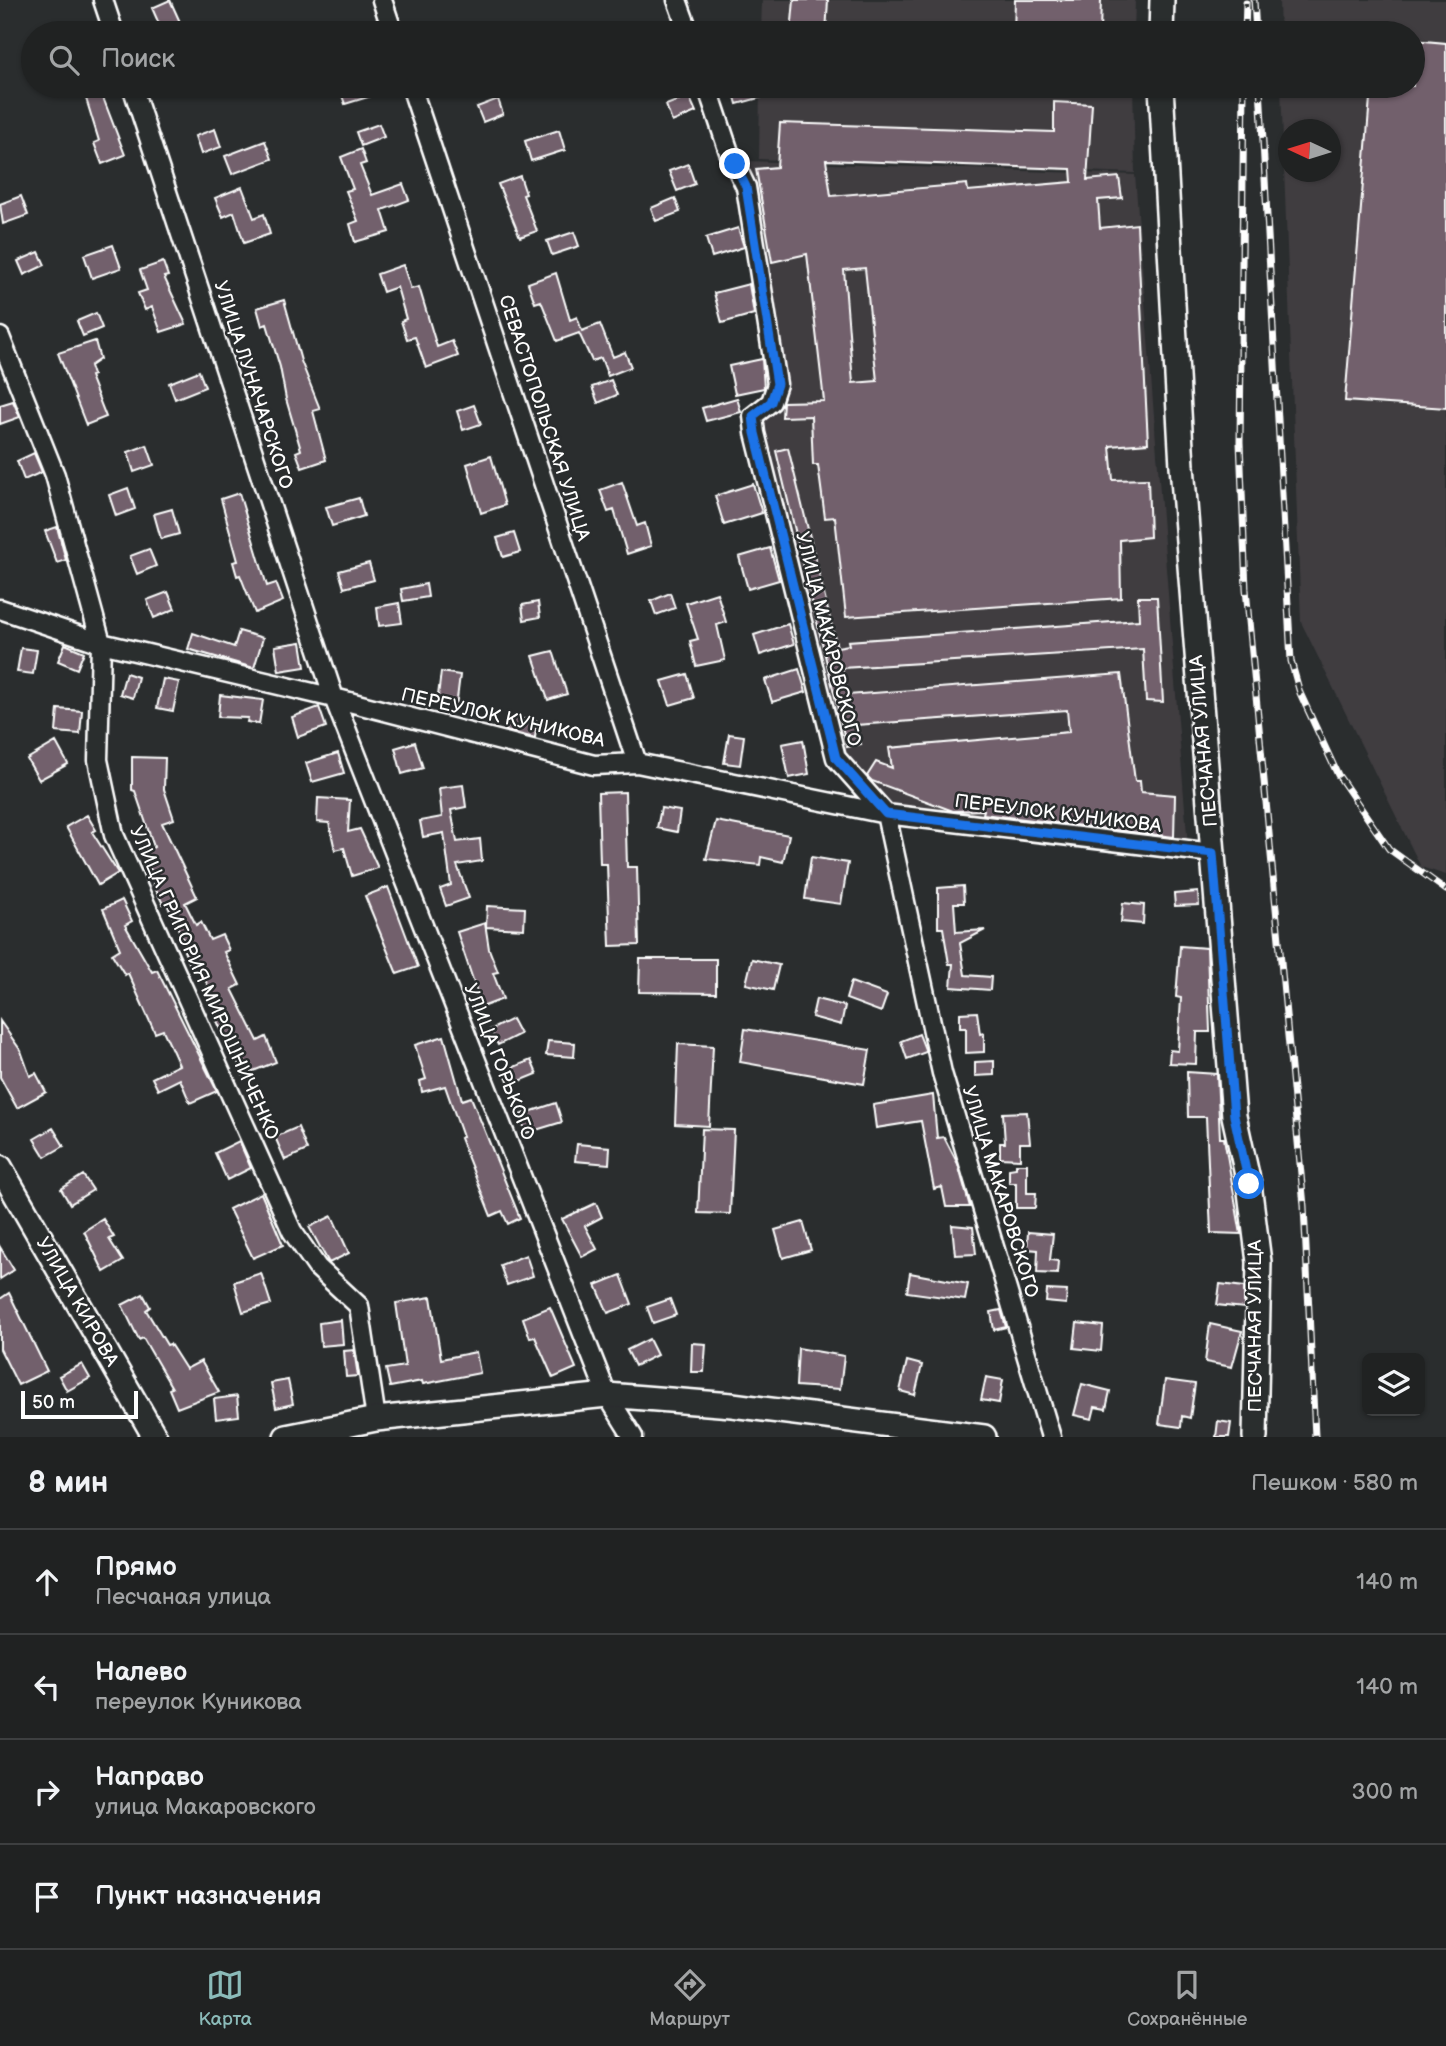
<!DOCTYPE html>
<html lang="ru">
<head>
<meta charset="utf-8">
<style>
  :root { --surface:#202222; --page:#282a2a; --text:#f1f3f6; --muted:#a2a4a5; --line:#3d3f40; --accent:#8bbbb9 }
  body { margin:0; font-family:"Balsamiq Sans",sans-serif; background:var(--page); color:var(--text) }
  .controls { position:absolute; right:21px; bottom:21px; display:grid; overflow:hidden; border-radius:10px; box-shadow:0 2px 5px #0004 }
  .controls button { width:63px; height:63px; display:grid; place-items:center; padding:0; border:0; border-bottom:2px solid var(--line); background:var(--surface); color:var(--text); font:35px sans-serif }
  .compass { position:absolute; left:1278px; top:119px; width:63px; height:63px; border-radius:50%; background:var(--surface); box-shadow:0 2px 5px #0004; rotate:274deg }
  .scale { position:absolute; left:21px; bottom:18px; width:117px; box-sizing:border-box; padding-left:7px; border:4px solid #fff; border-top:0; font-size:19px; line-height:24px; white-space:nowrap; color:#fff; -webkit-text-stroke:5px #2a2d2e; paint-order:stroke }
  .stop { position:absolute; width:21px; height:21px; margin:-16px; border:5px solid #1a73e8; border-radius:50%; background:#fff }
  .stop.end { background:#1a73e8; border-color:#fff; box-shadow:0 2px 7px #0008 }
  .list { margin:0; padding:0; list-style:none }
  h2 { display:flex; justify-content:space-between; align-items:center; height:91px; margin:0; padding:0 28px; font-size:30px }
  h2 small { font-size:23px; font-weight:400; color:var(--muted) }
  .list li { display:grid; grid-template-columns:46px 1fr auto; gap:21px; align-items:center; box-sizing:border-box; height:105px; padding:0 28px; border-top:2px solid var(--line) }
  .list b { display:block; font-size:26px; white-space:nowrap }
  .list p { margin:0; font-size:23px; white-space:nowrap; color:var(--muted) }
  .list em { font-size:23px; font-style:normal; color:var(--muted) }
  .icon { flex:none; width:38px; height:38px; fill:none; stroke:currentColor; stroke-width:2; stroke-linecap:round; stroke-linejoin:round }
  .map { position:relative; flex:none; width:1446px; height:1437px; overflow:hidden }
  .search { position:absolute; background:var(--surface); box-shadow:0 2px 5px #0004; left:21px; right:21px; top:21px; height:77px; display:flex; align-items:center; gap:18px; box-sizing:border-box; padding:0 24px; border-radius:38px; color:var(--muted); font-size:26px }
  .sheet { height:511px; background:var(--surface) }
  nav { display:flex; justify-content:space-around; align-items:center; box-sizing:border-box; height:98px; border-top:2px solid var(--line); background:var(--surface); font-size:19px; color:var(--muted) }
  nav a { display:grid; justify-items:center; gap:4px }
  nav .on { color:var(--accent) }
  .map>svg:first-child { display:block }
  .built { fill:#403d41; fill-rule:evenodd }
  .building { fill:#72616c; stroke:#fff; stroke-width:2; fill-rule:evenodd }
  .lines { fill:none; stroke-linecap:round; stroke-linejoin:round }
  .minor-casing { stroke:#fff; stroke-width:23 }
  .tertiary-casing { stroke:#fff; stroke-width:28 }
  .minor { stroke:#2a2d2e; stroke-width:18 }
  .tertiary { stroke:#2a2d2e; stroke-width:23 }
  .rail-casing { stroke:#fff; stroke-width:7 }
  .rail { stroke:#2a2d2e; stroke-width:4.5; stroke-dasharray:13; stroke-linecap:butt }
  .route { stroke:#1a73e8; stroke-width:9 }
  .labels { text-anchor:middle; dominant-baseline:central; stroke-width:5; stroke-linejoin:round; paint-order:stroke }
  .street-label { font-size:19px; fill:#fff; stroke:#2a2d2e }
</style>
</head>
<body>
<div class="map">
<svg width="1446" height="1437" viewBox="0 0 1446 1437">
  <rect width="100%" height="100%" fill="#2a2d2e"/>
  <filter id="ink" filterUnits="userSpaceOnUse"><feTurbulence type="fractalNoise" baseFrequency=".0143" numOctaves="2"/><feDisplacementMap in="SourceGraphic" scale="14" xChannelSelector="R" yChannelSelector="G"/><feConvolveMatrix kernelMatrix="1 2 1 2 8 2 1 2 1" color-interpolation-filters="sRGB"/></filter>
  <g filter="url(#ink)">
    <path class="built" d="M762,0H1135L1134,33H761Z
      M1279,0H1446V875L1421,867L1301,622L1281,86H1413V33H1280ZM1288,130H1330V172H1288Z
      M760,86H1133L1135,173L759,159Z
      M747,161L1135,175L1188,847L888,812L837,757L761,432V417L781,384Z"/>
    <path class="building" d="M170,0L185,33H163L152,8Z
      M794,0H828L826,33H791Z
      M1015,0H1101L1100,33H1014Z
      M1413,40L1446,43V408L1345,401L1371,86H1413Z
      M354,86H368L371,96L345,104L340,90Z
      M732,86H764L766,96L737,104Z
      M99,87L125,155L102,164L94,143L99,141L84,92Z
      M689,96L696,112L672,122L666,105Z
      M498,99L503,114L483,122L477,107Z
      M1054,102L1092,104L1087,180L1119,177L1122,198L1098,200L1100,228L1137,224L1148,443L1110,446L1113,480L1148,479L1150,537L1120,540L1121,598L846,617L835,517L825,518L818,465H813L811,416L782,417L783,402L824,401L807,254L772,262L756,169L777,167L780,123L1054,132ZM826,160L1071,169L1072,182L968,191L967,184L831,196ZM865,268L877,381L853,383L844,270Z
      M379,124L384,137L361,146L356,132Z
      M215,129L221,147L201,154L195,136Z
      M559,130L565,150L531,161L525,141Z
      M265,141L272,159L232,174L225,156Z
      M361,149L366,163L360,165L372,195L403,184L409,200L382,210L389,232L355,242L350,224L358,221L346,191L353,189L341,157Z
      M688,164L695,184L677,191L669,171Z
      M520,176L526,194L523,195L537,231L520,237L498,184Z
      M242,187L254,218L264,214L270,234L244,243L234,212L223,217L215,198Z
      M21,196L28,215L3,224L0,204Z
      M675,198L680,212L656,221L651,208Z
      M738,228L744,247L712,257L706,238Z
      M574,232L579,246L552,255L547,241Z
      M113,245L121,268L92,278L84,255Z
      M39,252L45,265L24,275L18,261Z
      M163,262L168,276L164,277L186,324L161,332L152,307L145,310L138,293L147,290L140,270Z
      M403,265L411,289L419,287L437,347L452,341L458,356L426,368L415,337L407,339L401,321L406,319L397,287L383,292L377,274Z
      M556,273L570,320L577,317L582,331L600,324L613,357L625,352L631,367L608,376L601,358L592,361L579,333L557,341L541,301L535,303L528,283Z
      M749,284L754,314L722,323L714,293Z
      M284,300L301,361L320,409L313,411L326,460L302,468L296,452L301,450L286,399L280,367L267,324L262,326L257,308Z
      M96,313L102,328L83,336L77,321Z
      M95,341L100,359L90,366L93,375L90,376L106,417L86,425L58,353Z
      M762,359L764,388L735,394L729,366Z
      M199,371L205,387L175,399L169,383Z
      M611,380L617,395L598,403L592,387Z
      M737,398L741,412L706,421L702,408Z
      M13,401L20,417L0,424V405Z
      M474,405L481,424L463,430L457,411Z
      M147,445L154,465L134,472L128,452Z
      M788,448L837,647L849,645L848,641L1139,620L1138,597H1157L1163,702L1146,701L1143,649L842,668L848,695L1121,674L1135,781H1140L1141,792L1175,795L1174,837L983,814L984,810L953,811L872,781L867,776L876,762L892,768L889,748L1069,732L1067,710L856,725L861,744L847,747L776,451Z
      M34,453L42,472L24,480L17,461Z
      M491,456L505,505L481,513L467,464Z
      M622,482L637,526L645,523L651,546L627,554L614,510L608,512L600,490Z
      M753,484L762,513L724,525L715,496Z
      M128,488L135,509L116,516L109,495Z
      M239,493L267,586L276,583L283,601L255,613L240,575L237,576L233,562L238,561L221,499Z
      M359,498L364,516L332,526L326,507Z
      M172,509L179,534L161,539L154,514Z
      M57,527L66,560L57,563L45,531Z
      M514,533L520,552L503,557L497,538Z
      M770,548L779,580L748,589L739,557Z
      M149,549L156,566L137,574L130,556Z
      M369,563L374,580L344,588L339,571Z
      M426,584L428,597L403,601L401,589Z
      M168,592L175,609L154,618L147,600Z
      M670,593L675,608L656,615L651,601Z
      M717,593L726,622L717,625L725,660L696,666L690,641L698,639L686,603Z
      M538,602L540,617L524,620L522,605Z
      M399,603L402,623L379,626L377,607Z
      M788,624L794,644L760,655L754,635Z
      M239,631L263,638L254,668L188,649L193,633L234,647Z
      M301,642L305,667L279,671L275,646Z
      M65,644L84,652L77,669L58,661Z
      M21,648L37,650L33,674L17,672Z
      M553,651L567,694L548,700L533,656Z
      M799,669L806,692L772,702L765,680Z
      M441,672L460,675L456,707L437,704Z
      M126,673L138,677L133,698L120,694Z
      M687,674L694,698L670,705L662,681Z
      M163,679L179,682L173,711L157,708Z
      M220,695L263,700L259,724L247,722L248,718L218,717Z
      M319,707L326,727L298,737L292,717Z
      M58,709L82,711L80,734L56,732Z
      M508,717L537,721L535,738L506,731Z
      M729,734L744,736L740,765L724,763Z
      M803,740L809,774L789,778L782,744Z
      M56,742L68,764L39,780L27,759Z
      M415,742L423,768L402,774L395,748Z
      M338,753L344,773L312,782L306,763Z
      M132,757L165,758L164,789L174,819L162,823L197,897L185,903L196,925L201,922L210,940L222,935L229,950L224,952L240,985L232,989L258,1041L266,1037L276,1062L243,1075L229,1039L226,1040L216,1019L223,1015L197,964L191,967L184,951L188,950L166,902L163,904L153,884L157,882L142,853L154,847L135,791L132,790Z
      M463,785L466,807L451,810L457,842L480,839L482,861L457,865L469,898L446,906L440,889L451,885L444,833L423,837L420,821L442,817L439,788Z
      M625,792L627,867H637L639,945L610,946L607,864H600L598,793Z
      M318,798L350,800L348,832L360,829L378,868L352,876L344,848L335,850L329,823L317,822Z
      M661,808L680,811L677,832L657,828Z
      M87,815L96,830L92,832L118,873L98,885L66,827Z
      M716,821L789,835L783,862L761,857L760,865L706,859Z
      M811,857L848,863L841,904L805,899Z
      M963,886L964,903H954L956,932L985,930L960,943L965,975L991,977L990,990L951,987L953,964H949L943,928H938V888Z
      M388,887L418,967L397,974L365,896Z
      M1198,892L1199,905L1175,906L1174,894Z
      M122,900L132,921L125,925L152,972L157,970L217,1091L190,1103L180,1079L158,1090L152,1078L179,1065L163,1030L155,1033L128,973L125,975L112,954L120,949L103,909Z
      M1123,903L1144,905L1143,924L1121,922Z
      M487,906L525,908L524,929L486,927Z
      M485,923L489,949L498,972L493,973L503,999L482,1007L457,932Z
      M1180,946L1207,948L1210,1032H1197L1196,1064L1169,1063L1170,1050L1178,1051L1181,998L1176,997Z
      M640,959H716V993L639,992Z
      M752,959L779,965L773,990L746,984Z
      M851,982L887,995L881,1012L846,999Z
      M816,999L845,1006L841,1025L812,1017Z
      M977,1012L980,1034L984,1033V1052L966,1053V1028H960V1013Z
      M512,1019L520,1034L498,1045L490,1030Z
      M0,1021L21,1051L30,1076L36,1073L46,1092L17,1108L0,1077Z
      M745,1029L870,1050L864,1084L740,1062Z
      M919,1034L926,1052L907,1059L901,1041Z
      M444,1036L462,1100L471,1097L520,1218L508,1224L502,1211L491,1216L460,1138L463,1137L445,1086L422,1092L420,1081L426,1079L415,1045Z
      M548,1041L575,1043L574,1057L546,1055Z
      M678,1044L713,1046L709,1126L675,1124Z
      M531,1060L537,1074L510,1085L504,1071Z
      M994,1061V1075L975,1076V1062Z
      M1187,1072L1217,1074L1220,1138H1224L1241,1234L1211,1233L1206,1117H1188Z
      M933,1095L937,1138L944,1137L958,1164L970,1207H946L942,1187L934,1189L921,1121L876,1128L873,1105Z
      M556,1103L562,1122L526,1133L520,1115Z
      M1027,1112L1030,1143H1020V1159L1000,1158V1143H1005L1003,1113Z
      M298,1127L307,1150L285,1160L275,1137Z
      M53,1128L64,1146L45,1157L34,1139Z
      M702,1129L734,1130L730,1214L698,1213Z
      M239,1141L251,1168L227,1180L215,1153Z
      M577,1144L610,1147L609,1164L575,1161Z
      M1016,1164H1027V1193H1036L1035,1208H1016V1183H1009V1169L1016,1168Z
      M83,1175L93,1190L70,1204L61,1189Z
      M261,1193L283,1245L253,1258L229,1209Z
      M596,1203L602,1217L585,1226L597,1249L582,1257L562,1219Z
      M332,1216L349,1253L329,1263L309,1227Z
      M103,1219L114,1237L109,1239L123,1261L104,1272L84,1231Z
      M803,1222L811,1250L783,1258L775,1230Z
      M952,1225L973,1227L976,1254L955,1255Z
      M1028,1232L1053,1234L1050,1260L1058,1261L1057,1274L1037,1273L1038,1250L1027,1249Z
      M0,1247L14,1270L0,1279Z
      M526,1255L533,1276L507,1285L500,1265Z
      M261,1273L271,1304L243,1312L234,1282Z
      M910,1273L968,1284L965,1300L907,1292Z
      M621,1275L632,1304L608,1313L596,1285Z
      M1220,1284L1244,1287V1308L1217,1305Z
      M1047,1290L1067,1291L1066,1304L1046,1302Z
      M9,1293L47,1371L18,1385L0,1349V1299Z
      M143,1294L150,1307L146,1310L167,1345L170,1344L186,1369L201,1361L219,1392L177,1408L169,1389L172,1388L143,1338L139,1340L122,1305Z
      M431,1297L441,1359L476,1352L480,1373L423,1384L422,1381L390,1387L386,1369L405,1366L396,1303Z
      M670,1299L676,1315L653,1323L647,1307Z
      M550,1307L576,1368L553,1378L535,1337L530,1338L523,1318Z
      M1001,1310L1006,1327L994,1330L991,1312Z
      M341,1320L343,1344L321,1346L319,1323Z
      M1077,1323L1103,1326L1101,1351L1074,1348Z
      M1210,1324L1242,1331L1232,1367L1205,1362Z
      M649,1339L657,1355L635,1366L627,1350Z
      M692,1343L706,1344L704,1372H691Z
      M798,1348L844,1356L840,1389L796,1386Z
      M354,1350L358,1376L346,1377L344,1351Z
      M907,1361L922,1365L915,1395L900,1391Z
      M82,1364L90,1378L67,1391L59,1376Z
      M986,1377L1003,1380L999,1403L981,1400Z
      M288,1380L293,1404L276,1408L271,1383Z
      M1165,1380L1195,1384L1190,1418L1182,1416L1181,1427L1159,1424Z
      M1082,1384L1110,1391L1106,1409L1095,1407L1092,1419L1074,1415Z
      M237,1396L239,1416L216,1419L214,1399Z
      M1218,1421L1231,1423L1229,1437H1216Z"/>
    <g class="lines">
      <defs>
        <path id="minor" d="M103,0L114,33
          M382,0L393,33
          M677,0L689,33
          M132,86L334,698L607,1395L633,1437
          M411,86L637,763
          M707,86L729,152L746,187L777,384L771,402L753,416L755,433L836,758L886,814L942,1073L1051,1437
          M0,337L55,475L101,643L98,760L114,835L292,1231L317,1267L359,1306L376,1419
          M0,609L101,643L334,698L594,765L637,763L886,814L1213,853"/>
        <path id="tertiary" d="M1161,33L1162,0
          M1161,86L1182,466L1234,1116L1249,1184L1259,1262L1255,1437
          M0,1167L155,1437
          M286,1437L376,1419L607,1395L732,1405L984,1437"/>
      </defs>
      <use href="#minor" class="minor-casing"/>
      <use href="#tertiary" class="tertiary-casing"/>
      <use href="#minor" class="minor"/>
      <use href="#tertiary" class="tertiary"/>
      <defs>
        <path id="rail" d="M1254,0L1256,33
          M1245,33L1246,3
          M1244,86L1240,442L1246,589L1304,1206L1315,1437
          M1260,86L1291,661L1300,693L1338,775L1389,849L1446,890"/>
      </defs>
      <use href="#rail" class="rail-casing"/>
      <use href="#rail" class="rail"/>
    </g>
  </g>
  <g class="lines" filter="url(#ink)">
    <path class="route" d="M735,164L746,187L777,384L771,402L753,416L755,433L836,758L886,814L1213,853L1234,1116L1249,1184"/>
  </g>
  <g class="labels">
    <g class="street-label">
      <text transform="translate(253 385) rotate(72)">УЛИЦА ЛУНАЧАРСКОГО</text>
      <text transform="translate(544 418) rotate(72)">СЕВАСТОПОЛЬСКАЯ УЛИЦА</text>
      <text transform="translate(828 639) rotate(76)">УЛИЦА МАКАРОВСКОГО</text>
      <text transform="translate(503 718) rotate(13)">ПЕРЕУЛОК КУНИКОВА</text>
      <text transform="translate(1204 741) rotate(-95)">ПЕСЧАНАЯ УЛИЦА</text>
      <text transform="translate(1058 814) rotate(7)">ПЕРЕУЛОК КУНИКОВА</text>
      <text transform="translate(204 983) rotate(66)">УЛИЦА ГРИГОРИЯ МИРОШНИЧЕНКО</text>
      <text transform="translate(499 1062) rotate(69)">УЛИЦА ГОРЬКОГО</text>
      <text transform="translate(1000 1192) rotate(73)">УЛИЦА МАКАРОВСКОГО</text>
      <text transform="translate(77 1302) rotate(60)">УЛИЦА КИРОВА</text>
      <text transform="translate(1255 1326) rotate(-90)">ПЕСЧАНАЯ УЛИЦА</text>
    </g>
  </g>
</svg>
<div class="controls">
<button><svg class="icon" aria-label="layers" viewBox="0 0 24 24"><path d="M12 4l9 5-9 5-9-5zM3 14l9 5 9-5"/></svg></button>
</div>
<svg class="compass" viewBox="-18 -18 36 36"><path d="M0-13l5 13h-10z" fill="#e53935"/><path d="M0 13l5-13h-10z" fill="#a2a4a5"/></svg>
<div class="scale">50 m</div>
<div class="stop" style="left:1249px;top:1184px"></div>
<div class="stop end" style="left:735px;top:164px"></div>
<div class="search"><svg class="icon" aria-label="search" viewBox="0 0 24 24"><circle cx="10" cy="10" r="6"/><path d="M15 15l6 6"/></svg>Поиск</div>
</div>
<section class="sheet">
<h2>8 мин<small>Пешком · 580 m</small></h2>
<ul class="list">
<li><svg class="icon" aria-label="ahead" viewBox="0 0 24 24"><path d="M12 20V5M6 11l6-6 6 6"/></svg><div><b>Прямо</b><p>Песчаная улица</p></div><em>140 m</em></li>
<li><svg class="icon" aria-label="left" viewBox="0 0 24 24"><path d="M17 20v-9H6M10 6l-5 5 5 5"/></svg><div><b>Налево</b><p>переулок Куникова</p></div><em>140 m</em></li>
<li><svg class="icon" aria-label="right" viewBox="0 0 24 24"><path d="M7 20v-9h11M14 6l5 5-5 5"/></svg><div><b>Направо</b><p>улица Макаровского</p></div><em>300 m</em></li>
<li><svg class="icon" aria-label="arrive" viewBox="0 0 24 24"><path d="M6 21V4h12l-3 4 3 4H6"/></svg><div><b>Пункт назначения</b></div></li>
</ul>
</section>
<nav>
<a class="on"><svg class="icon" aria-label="map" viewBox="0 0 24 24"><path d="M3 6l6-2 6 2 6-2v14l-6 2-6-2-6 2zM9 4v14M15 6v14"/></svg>Карта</a>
<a><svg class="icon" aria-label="directions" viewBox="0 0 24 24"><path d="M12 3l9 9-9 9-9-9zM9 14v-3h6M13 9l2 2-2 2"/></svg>Маршрут</a>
<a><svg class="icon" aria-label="saved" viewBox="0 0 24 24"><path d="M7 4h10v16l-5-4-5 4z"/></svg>Сохранённые</a>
</nav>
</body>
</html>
